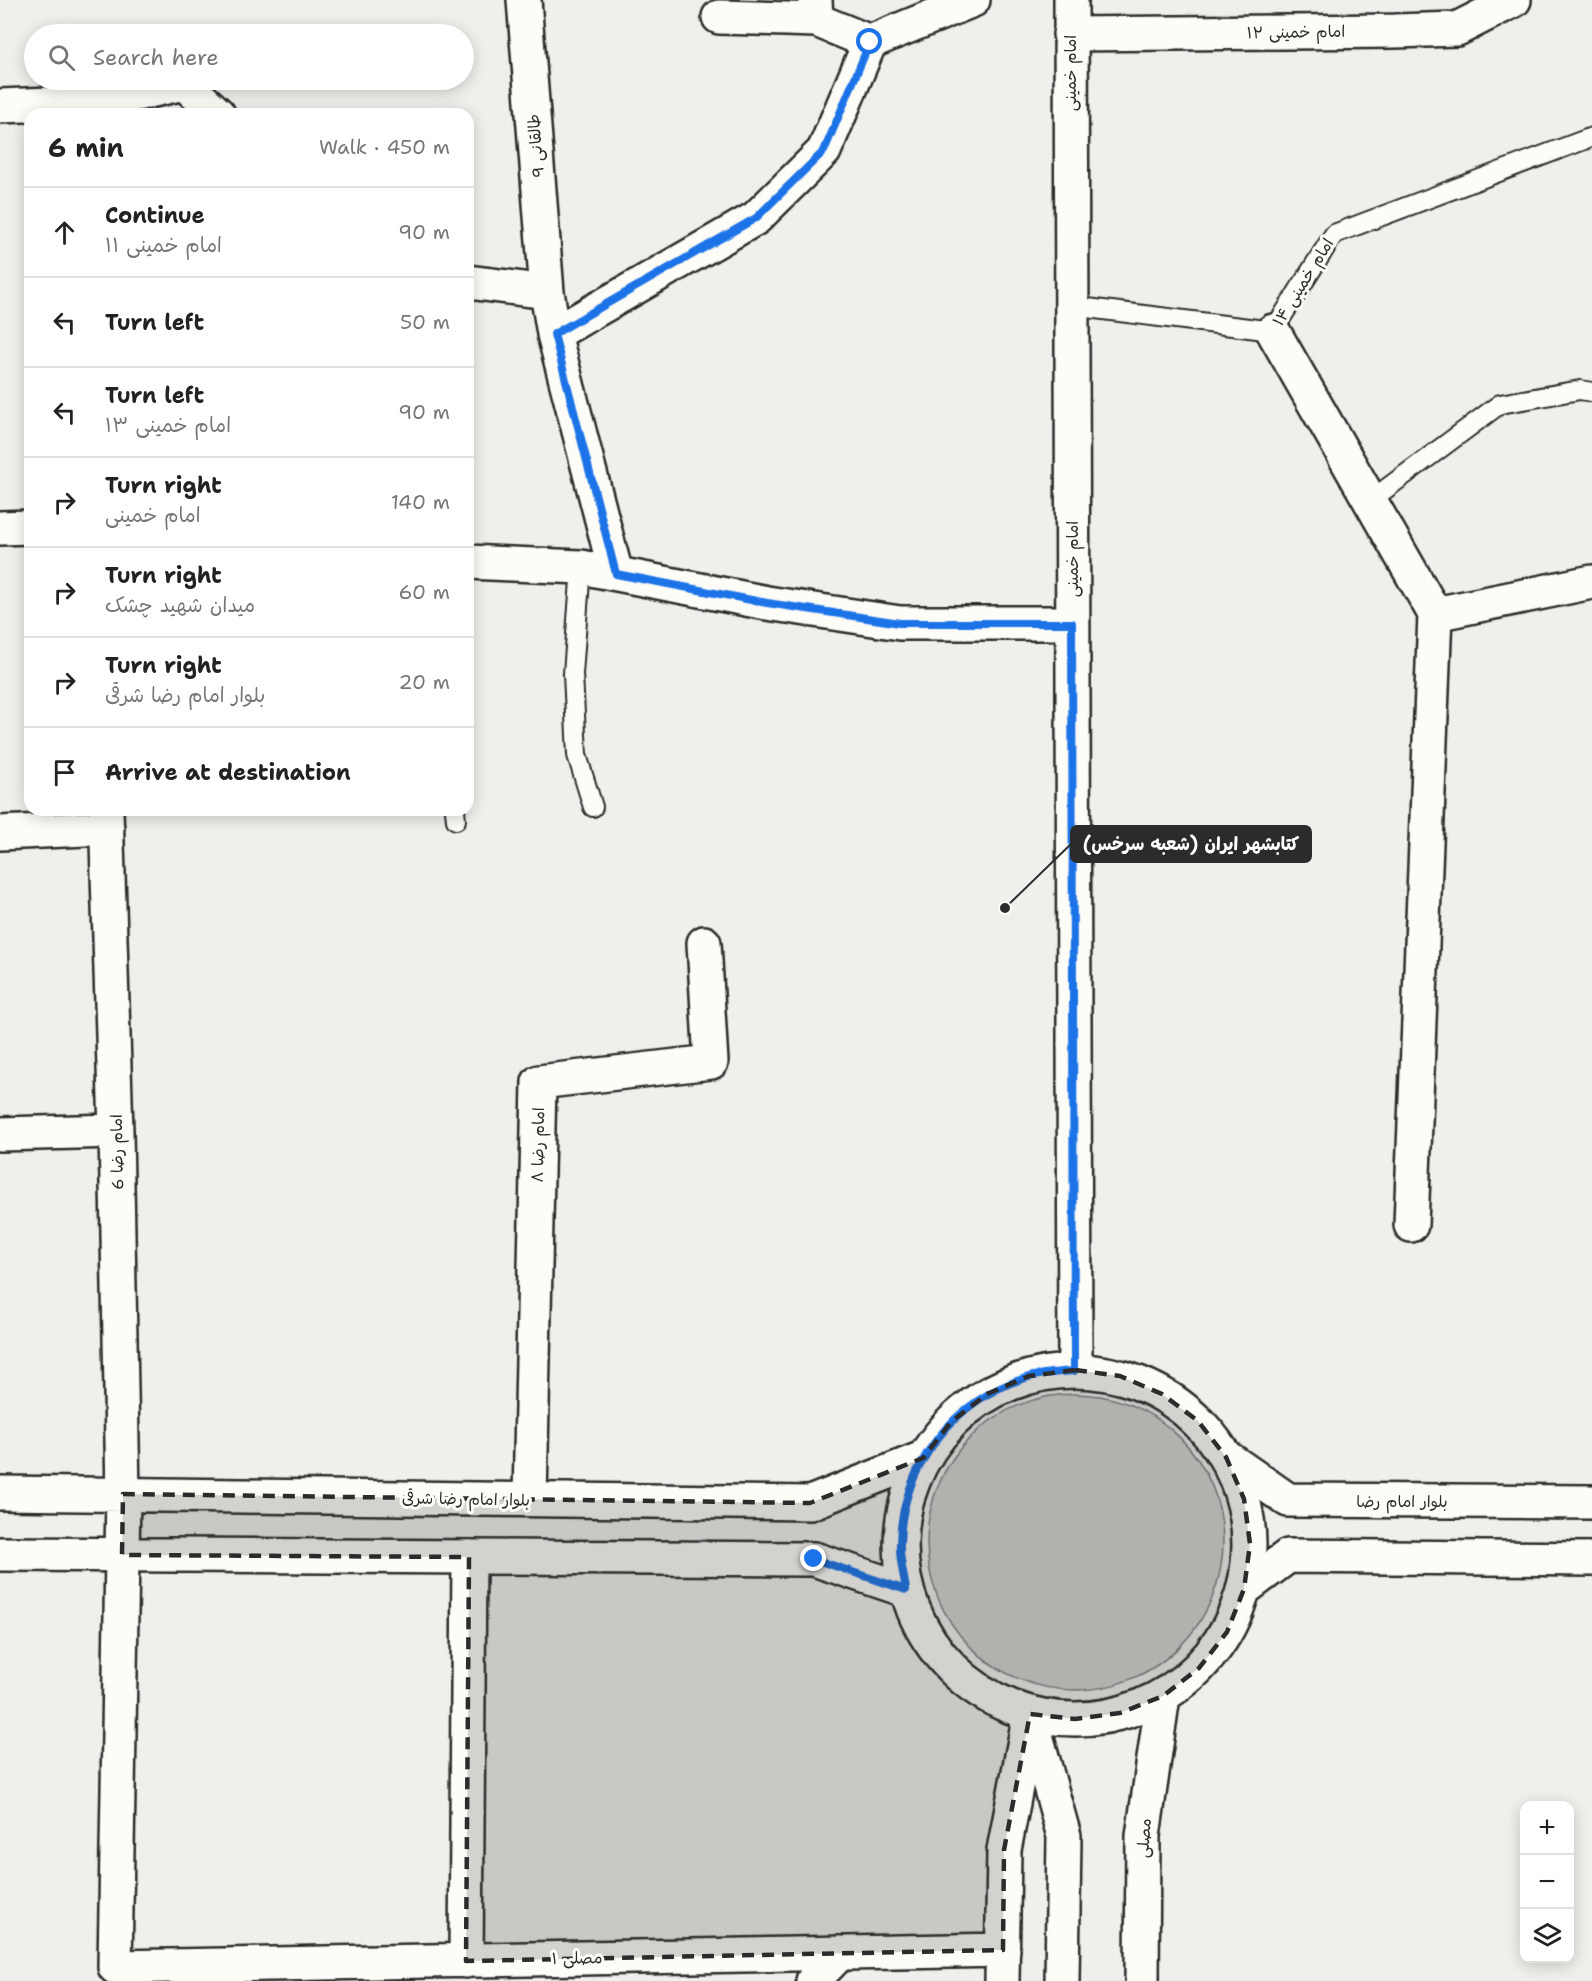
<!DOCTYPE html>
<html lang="en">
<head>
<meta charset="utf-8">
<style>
  :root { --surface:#fff; --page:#f6f6f6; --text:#222; --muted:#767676; --line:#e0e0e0 }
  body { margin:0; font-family:"Shantell Sans","Playpen Sans Arabic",sans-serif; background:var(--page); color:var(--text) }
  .controls { position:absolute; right:18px; bottom:18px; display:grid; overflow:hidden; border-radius:12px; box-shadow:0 3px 15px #0003 }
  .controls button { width:54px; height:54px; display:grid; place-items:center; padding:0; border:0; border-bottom:2px solid var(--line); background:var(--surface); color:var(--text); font:30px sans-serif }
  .stop { position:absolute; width:18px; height:18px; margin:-14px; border:4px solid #1a73e8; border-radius:50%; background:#fff }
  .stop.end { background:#1a73e8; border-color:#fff; box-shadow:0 2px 6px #0008 }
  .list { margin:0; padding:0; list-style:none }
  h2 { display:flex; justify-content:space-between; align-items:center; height:78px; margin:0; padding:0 24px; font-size:26px }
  h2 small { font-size:20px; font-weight:400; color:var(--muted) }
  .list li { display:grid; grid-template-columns:39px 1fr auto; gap:18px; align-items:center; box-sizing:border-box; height:90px; padding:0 24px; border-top:2px solid var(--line) }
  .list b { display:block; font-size:22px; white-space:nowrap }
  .list p { margin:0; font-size:20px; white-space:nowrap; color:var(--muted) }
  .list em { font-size:20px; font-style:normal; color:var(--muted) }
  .icon { flex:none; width:33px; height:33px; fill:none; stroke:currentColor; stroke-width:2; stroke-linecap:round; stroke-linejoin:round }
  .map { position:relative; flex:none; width:1592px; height:1981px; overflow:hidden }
  .search { position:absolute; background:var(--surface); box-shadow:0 3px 15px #0003; left:24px; top:24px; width:450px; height:66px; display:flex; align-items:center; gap:15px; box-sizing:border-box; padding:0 21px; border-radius:33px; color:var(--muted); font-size:22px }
  .panel { position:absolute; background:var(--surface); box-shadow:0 3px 15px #0003; left:24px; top:108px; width:450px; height:708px; border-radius:18px }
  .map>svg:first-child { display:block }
  .green { fill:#d3d2cf; stroke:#7f7e7d; stroke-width:1.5 }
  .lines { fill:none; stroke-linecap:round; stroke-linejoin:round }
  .lane-casing { stroke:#2b2b2b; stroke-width:22 }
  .street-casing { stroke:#2b2b2b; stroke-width:38 }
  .secondary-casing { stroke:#2b2b2b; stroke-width:38 }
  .lane { stroke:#fdfcf7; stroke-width:18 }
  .street { stroke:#fdfcf7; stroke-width:33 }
  .secondary { stroke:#fdfcf7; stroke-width:33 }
  .route { stroke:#1a73e8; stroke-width:8 }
  .marked { fill:#2b2b2b; fill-opacity:0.2; stroke:#2b2b2b; stroke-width:4.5; stroke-dasharray:12 8; stroke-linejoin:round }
  .labels { text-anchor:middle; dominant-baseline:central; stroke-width:6; stroke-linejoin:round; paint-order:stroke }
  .street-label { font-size:16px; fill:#2b2b2b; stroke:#fdfcf7 }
  .leader { fill:none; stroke:#2b2b2b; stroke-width:2 }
  .callout-dot { fill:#2b2b2b; stroke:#fdfcf7; stroke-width:2 }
  .callout { fill:#2b2b2b; stroke:#2b2b2b; stroke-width:2 }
  .callout-label { font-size:18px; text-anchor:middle; font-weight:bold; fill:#fff }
</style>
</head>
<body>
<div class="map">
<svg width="1592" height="1981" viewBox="0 0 1592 1981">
  <rect width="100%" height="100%" fill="#f0efeb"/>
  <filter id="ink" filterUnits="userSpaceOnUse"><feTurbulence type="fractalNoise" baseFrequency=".0167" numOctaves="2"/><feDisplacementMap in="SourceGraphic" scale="12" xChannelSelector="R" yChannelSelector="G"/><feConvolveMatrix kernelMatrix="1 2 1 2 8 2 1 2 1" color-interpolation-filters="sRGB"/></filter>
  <g filter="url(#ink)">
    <path class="green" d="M927 1542a148 148 0 1 1 296 0a148 148 0 1 1-296 0Z"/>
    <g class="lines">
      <defs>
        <path id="lane" d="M1071,306L1273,331L1334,234L1592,137
          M1371,500L1500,404L1580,390L1592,392
          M581,567L573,674L577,755L593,807
          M455,810L456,820"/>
        <path id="street" d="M524,0L547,292L554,334L616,574
          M815,0L816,20L870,42
          M719,17L816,20
          M1070,34L1395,31L1457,29L1514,0
          M0,106L102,102L184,83L218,114
          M468,282L547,292
          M1273,331L1435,614
          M554,334L756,218L824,151L870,42L973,0
          M0,528L30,527
          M468,562L581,567L767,603L900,623H1072
          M106,810L116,1131L123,1494
          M0,833L107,828
          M0,1134L116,1131
          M1411,1225L1435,614L1592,582
          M530,1499L539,1082L711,1062L704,943
          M122,1555L115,1967L1003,1950
          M466,1961L469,1557
          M813,1981L840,1953
          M1002,1981L1004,1850L1030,1714"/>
        <path id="secondary" d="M1071,0L1075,1370
          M901 1545a174 174 0 1 1 348 0a174 174 0 1 1-348 0Z
          M1226,1457L1288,1500L1592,1502
          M0,1493L810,1503L923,1458
          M0,1554L814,1559L906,1590
          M122,1555L123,1494
          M1244,1589L1288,1556L1592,1559
          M1030,1714L1064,1836L1062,1981
          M1142,1981L1143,1836L1163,1696"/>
      </defs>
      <use href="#lane" class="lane-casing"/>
      <use href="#street" class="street-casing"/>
      <use href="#secondary" class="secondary-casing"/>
      <use href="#lane" class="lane"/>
      <use href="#street" class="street"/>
      <use href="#secondary" class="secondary"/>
    </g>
  </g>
  <g class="lines" filter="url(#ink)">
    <path class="route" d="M814,1559L906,1590C904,1575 899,1559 900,1544C901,1467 954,1398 1029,1377C1043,1373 1060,1372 1074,1371L1072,623H900L767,603L616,574L554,334L756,218L824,151L870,42"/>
  </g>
  <path class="marked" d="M1075,1370L1120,1376L1162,1394L1198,1421L1226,1457L1244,1499L1250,1544L1244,1589L1227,1632L1199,1668L1163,1696L1120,1713L1075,1719L1030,1714L1004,1850L1003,1950L466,1961L469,1557L122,1555L123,1494L810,1503L923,1458L951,1422L987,1394L1029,1376Z"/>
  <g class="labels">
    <g class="street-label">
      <text transform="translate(1296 32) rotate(-1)">امام خمینی ۱۲</text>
      <text transform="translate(1070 73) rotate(-90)">امام خمینی</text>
      <text transform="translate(536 146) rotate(-95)">طالقانی 9</text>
      <text transform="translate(1303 282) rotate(-58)">امام خمینی ۱۴</text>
      <text transform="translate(1072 559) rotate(-90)">امام خمینی</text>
      <text transform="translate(538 1145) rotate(-89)">امام رضا ۸</text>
      <text transform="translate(117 1152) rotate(-91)">امام رضا 6</text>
      <text transform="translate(466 1499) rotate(1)">بلوار امام رضا شرقی</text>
      <text x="1402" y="1501">بلوار امام رضا</text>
      <text transform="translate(1144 1838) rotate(-86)">مصلی</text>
      <text transform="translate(577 1958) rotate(-1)">مصلی ۱</text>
    </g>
  </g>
  <path class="leader" d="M1005 908L1071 844"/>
  <circle class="callout-dot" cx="1005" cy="908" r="6"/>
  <rect class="callout" x="1071" y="826" width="240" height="36" rx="6"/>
  <g class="callout-label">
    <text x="1191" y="850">کتابشهر ایران (شعبه سرخس)</text>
  </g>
</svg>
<div class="controls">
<button>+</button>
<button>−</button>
<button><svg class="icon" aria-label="layers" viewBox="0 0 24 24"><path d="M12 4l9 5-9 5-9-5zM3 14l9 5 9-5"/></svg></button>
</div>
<div class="stop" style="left:870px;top:42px"></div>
<div class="stop end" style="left:814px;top:1559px"></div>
<div class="search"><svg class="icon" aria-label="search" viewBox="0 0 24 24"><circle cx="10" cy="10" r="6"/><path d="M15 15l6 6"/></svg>Search here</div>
<section class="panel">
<h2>6 min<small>Walk · 450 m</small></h2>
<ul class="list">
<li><svg class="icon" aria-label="ahead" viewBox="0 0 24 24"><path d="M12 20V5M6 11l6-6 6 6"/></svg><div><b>Continue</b><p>امام خمینی ۱۱</p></div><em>90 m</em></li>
<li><svg class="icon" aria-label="left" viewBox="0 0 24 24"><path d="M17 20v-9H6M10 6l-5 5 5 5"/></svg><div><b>Turn left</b></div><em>50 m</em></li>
<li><svg class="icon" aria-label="left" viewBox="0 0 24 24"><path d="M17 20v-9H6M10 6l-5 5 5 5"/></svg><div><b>Turn left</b><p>امام خمینی ۱۳</p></div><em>90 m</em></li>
<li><svg class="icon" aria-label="right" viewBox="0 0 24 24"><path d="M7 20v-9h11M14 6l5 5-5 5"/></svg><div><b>Turn right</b><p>امام خمینی</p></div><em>140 m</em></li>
<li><svg class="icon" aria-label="right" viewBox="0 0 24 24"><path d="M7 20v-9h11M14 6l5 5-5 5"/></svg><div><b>Turn right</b><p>میدان شهید چشک</p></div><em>60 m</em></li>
<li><svg class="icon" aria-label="right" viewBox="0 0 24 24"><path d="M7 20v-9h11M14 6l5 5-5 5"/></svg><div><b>Turn right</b><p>بلوار امام رضا شرقی</p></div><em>20 m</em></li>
<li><svg class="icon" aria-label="arrive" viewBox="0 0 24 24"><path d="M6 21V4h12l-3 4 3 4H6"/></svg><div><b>Arrive at destination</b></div></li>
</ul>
</section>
</div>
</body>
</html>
